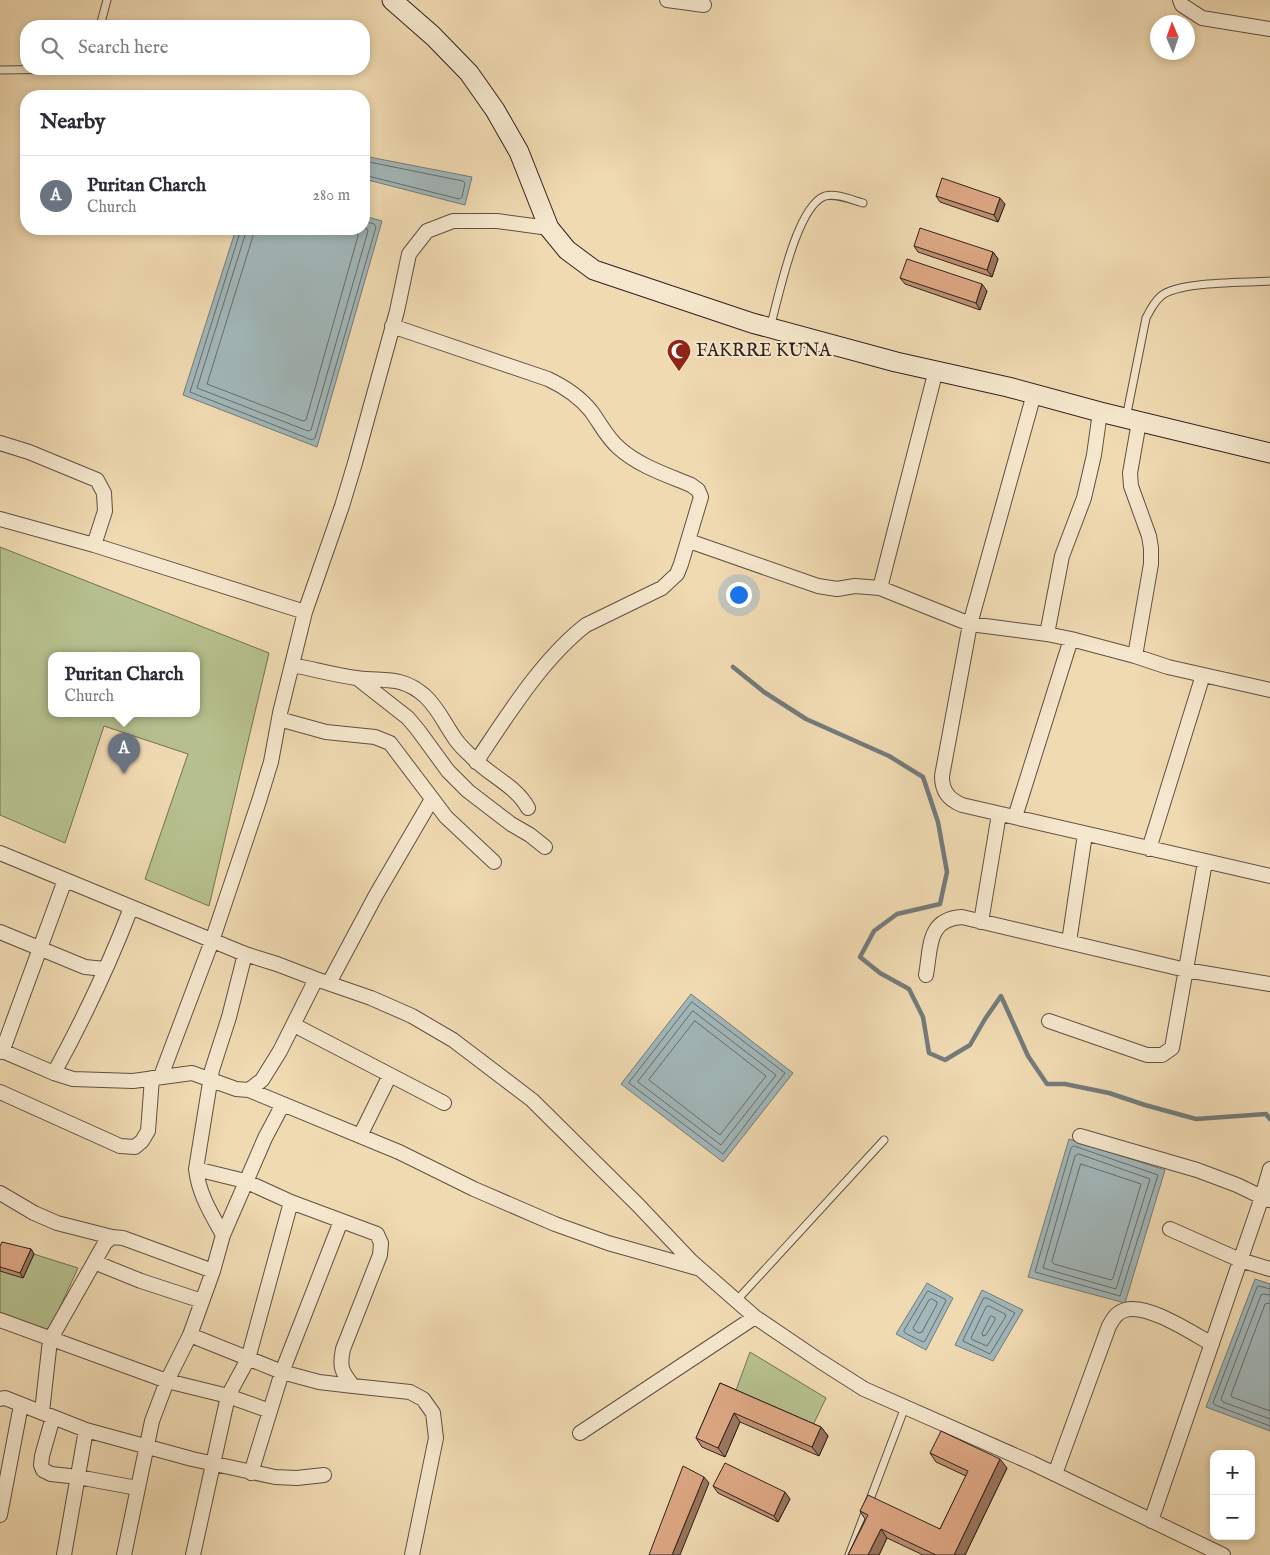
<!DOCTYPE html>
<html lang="en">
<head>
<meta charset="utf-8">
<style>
  :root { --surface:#fff; --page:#f2f2f3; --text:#2b2b33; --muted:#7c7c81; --line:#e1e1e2; --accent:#7c3aed }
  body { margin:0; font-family:"IM FELL English",serif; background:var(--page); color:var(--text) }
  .controls { position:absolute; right:15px; bottom:15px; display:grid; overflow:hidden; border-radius:10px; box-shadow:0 2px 8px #0003 }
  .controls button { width:45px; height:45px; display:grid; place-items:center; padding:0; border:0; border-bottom:1px solid var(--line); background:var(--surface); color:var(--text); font:25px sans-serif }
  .compass { position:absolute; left:1150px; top:15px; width:45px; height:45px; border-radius:50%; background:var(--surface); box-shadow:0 2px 8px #0003; rotate:358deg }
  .you { position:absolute; left:738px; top:594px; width:18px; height:18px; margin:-12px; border:4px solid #fff; border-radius:50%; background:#1a73e8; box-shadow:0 0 0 8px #1a73e833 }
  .badge { display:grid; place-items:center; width:32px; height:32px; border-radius:50%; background:var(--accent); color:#fff; font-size:16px; font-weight:700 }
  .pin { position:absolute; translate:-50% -41px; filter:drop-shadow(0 1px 2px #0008) }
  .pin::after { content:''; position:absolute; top:26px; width:18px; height:15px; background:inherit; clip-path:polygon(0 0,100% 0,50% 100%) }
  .popup { position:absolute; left:48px; top:652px; width:152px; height:65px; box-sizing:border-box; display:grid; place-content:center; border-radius:10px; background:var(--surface); filter:drop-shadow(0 1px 4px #0005); font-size:16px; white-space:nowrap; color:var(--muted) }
  .popup b { font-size:19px; color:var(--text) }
  .popup::after { content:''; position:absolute; left:50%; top:100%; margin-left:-10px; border:10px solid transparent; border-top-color:var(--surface) }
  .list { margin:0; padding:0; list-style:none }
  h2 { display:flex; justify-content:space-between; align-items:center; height:65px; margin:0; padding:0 20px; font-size:21px }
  h2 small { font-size:16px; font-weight:400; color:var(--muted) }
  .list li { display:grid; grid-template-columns:32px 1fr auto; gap:15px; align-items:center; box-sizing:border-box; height:80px; padding:0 20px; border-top:1px solid var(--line) }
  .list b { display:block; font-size:19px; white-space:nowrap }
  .list p { margin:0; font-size:16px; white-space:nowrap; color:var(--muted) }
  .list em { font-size:16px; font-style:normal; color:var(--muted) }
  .icon { flex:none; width:28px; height:28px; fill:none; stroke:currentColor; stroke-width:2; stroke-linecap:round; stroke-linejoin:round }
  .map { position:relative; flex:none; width:1270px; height:1555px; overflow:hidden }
  .search { position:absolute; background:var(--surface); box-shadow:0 2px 8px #0003; left:20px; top:20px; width:350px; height:55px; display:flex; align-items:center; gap:12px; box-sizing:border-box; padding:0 18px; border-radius:20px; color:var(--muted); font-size:19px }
  .panel { position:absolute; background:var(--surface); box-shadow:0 2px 8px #0003; left:20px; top:90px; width:350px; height:145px; border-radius:20px }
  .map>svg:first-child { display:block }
  .green { fill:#b6c08e; stroke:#727156; fill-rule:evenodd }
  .water { fill:#a1b7b9; stroke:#737b7b }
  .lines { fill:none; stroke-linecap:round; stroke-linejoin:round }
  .shore { stroke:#686c6b; stroke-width:1 }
  .stream { stroke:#737b7b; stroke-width:4.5 }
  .service-casing { stroke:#5f5042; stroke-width:9 }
  .minor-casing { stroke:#5f5042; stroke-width:16 }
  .secondary-casing { stroke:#2f221d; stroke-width:21 }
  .service { stroke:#f5e7cd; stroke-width:7 }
  .minor { stroke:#f5e7cd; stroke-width:14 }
  .secondary { stroke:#f5e7cd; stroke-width:19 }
  .wall { fill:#bf9072; stroke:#2f221d }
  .shaded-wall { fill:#9b765d; stroke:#2f221d }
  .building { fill:#dea885; stroke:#2f221d }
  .labels { text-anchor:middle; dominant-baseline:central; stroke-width:4; stroke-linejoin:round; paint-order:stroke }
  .poi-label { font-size:18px; fill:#2f221d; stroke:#f5e7cd; text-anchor:start }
</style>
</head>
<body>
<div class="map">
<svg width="1270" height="1555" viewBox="0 0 1270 1555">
  <rect width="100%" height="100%" fill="#f0dab2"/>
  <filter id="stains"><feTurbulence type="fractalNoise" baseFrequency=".004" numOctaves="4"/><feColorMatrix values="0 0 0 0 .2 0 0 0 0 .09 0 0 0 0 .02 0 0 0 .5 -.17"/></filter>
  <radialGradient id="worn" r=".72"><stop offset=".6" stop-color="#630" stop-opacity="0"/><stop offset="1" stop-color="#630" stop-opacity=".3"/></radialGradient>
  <path class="green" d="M0,547L269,653L209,906L145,879L188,754L104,726L65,843L0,815ZM52,655H196V713H52Z
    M5,1245L78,1268L48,1333L0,1313V1258Z
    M750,1352L826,1398L813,1425L735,1393Z"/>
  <path class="water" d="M364,156L472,177L465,205L364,179Z
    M364,216L382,221L317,447L183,395L236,229H364Z
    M691,994L793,1073L723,1162L621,1084Z
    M1069,1139L1165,1170L1125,1303L1028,1277Z
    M1255,1279L1270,1284V1431L1206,1407Z
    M927,1283L953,1298L926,1350L896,1334Z
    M982,1290L1023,1310L993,1361L955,1345Z"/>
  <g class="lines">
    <path class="shore" d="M364,161L463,181L465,183L462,197L459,199L364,175
      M241,229L190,392L312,440L315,438L376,227L374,224L364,221
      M247,229L197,388L308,431L311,430L368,231L367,229L364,228
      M254,229L253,236L207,384L303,421L306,420L358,236V234L350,229
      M692,1002L785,1073L723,1154L629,1083Z
      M693,1011L776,1075L721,1145L638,1082Z
      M695,1021L766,1076L720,1135L649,1080Z
      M1074,1146L1158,1175L1120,1296L1035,1272L1071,1148Z
      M1079,1154L1150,1179L1116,1289L1043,1268L1075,1156Z
      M1081,1164L1141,1184L1113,1278L1111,1280L1054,1264L1052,1262Z
      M1270,1289L1259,1286L1257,1287L1213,1403L1215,1405L1270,1426
      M928,1291L945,1299L946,1301L925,1341L923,1342L905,1333L904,1331Z
      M1270,1295L1263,1294L1261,1295L1221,1399L1223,1402L1270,1419
      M984,1298H987L1015,1313L990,1354L963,1341Z
      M932,1299L937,1302V1304L922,1332L919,1333L914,1330L913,1328L929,1300Z
      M1270,1303L1265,1304L1231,1395L1232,1397L1270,1411
      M989,1306L1005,1314L1006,1316L987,1346L973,1340L971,1338L986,1307Z
      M992,1316L995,1318V1320L986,1335L983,1336L982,1333L990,1317Z"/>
    <path class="stream" d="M733,667L764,692L806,719L889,756L923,777L938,822L947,872L940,904L897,914L874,931L860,957L880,973L909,989L923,1017L929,1053L945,1060L970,1045L985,1019L1001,996L1028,1056L1047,1084H1065L1109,1093L1145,1105L1196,1119L1266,1114L1270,1119"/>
    <defs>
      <path id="service" d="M100,26L107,0
        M0,70L76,69
        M770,328C778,300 796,206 825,196C837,193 852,200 863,203
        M1126,418L1146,318C1150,310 1154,302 1161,296C1179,281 1245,283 1270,281
        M737,1300L884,1140
        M849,1555L905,1407"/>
      <path id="minor" d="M667,0L704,5
        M1180,0L1182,5L1202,18L1270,29
        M392,326L548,379C565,387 579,396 591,411C600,423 607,438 619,448C639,466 667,475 691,485L698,490L701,497L681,564L677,574L662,588L586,625C542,659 507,716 476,762
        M1034,394L970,624L942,776C942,791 948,799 962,805L1270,876
        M0,443L29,452L97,480L104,493L105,511L94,545
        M0,519L94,545L305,612
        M689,541L818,586L837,589L855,586L880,588L970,624L1047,634L1071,639L1135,656L1168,667L1270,690
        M880,588L936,370
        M1047,634L1062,556L1084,498L1094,455L1100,412
        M1135,656L1151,564V548L1149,536L1131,486L1130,473L1139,422
        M292,665C313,669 335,675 356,678C384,682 401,675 425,696C439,709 445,725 456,740C461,747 468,753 474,759C491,776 517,787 528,808
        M357,678L408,718L418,730L448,771L468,791L511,824L530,835L545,847
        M279,719L326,732L375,737L390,743L446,817L494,862
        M1015,817L1071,639
        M1149,849L1203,675
        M0,853L245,954L277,964L316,979L371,998L412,1016L453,1040L532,1100L638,1205L691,1261L755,1317L820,1361L864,1389L1032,1463L1223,1555
        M981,922L999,814
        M0,932L85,967L105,969
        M1069,942L1085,834
        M926,975C931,947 927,919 962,917L1186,970L1270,984
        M329,983L376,895L432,799
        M1049,1021L1147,1055H1162L1172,1048L1205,862
        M294,1025L444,1103
        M0,1050L54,1073L73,1079L133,1081L192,1073L236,1089L249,1090L262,1080L280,1051L316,979
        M2,1052L65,880
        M54,1073C83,1020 109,965 131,908
        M161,1076L212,941L259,801L271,762L280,713L305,612L342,506L355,463L397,311L409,254L427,231L453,221H497L549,228
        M249,1090L399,1152L474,1189L555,1224L608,1243L697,1268
        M0,1092L120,1146L135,1147L142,1141L148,1131L152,1078
        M360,1136L390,1075
        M1080,1136L1197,1170L1237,1185L1268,1200
        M196,1169L245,1181L291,1202L377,1234L381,1243L380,1255L343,1349C339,1368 342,1372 353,1386L410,1392L423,1399L433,1413L436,1438L412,1555
        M0,1193L34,1213L57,1223L112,1237
        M1170,1229L1240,1260L1270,1269
        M223,1235C211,1213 199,1195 196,1169L212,1070L229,1017L245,954
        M94,1262L141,1281L202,1301
        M0,1320L167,1381L228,1396L270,1411
        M190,1335L282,1372L319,1382L353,1386
        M0,1399L5,1398L86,1430L192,1459L275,1477L297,1478L324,1475
        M42,1412L50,1340L105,1243L112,1237L123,1238L213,1271
        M53,1417L42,1456L41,1465L43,1470L51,1474L78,1477L137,1488
        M580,1433L755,1317
        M251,1473L282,1372L341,1221
        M1055,1474L1109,1326C1113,1319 1116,1313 1125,1310C1147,1303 1192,1333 1212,1344
        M0,1515L21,1405
        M1151,1521L1262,1197L1270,1169
        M64,1555L86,1430
        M124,1555L152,1421L167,1381L190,1335L213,1271L223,1235L265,1138L283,1104
        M193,1555L228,1396L248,1359L291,1202"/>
      <path id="secondary" d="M392,0L433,36L469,73L495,110L519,152L549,228L567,250L594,270L752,323L896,362L1008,387L1100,412L1270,453"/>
    </defs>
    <use href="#service" class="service-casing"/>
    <use href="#minor" class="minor-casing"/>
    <use href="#secondary" class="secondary-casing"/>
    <use href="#service" class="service"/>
    <use href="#minor" class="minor"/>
    <use href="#secondary" class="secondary"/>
  </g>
  <path class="wall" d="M936,196L1005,204L998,222L940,202Z
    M914,246L993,252L998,259L992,277L918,252Z
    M900,278L987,291L980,310L905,284Z
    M0,1246L31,1249L34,1254L23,1278L0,1271Z
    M720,1383L821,1427L828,1436L819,1456L740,1422L725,1457L702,1447L696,1438Z
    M930,1453L1007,1468L965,1555H923L887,1538L879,1555H848L865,1519L860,1511L940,1529L966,1476L936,1462Z
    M713,1486L790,1499L778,1522L718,1493Z"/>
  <path class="shaded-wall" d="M1000,198L1005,204L998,222L994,215Z
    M993,252L998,259L992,277L987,270Z
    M982,284L987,291L980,310L976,303Z
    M31,1249L34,1254L23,1278L20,1273Z
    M734,1413L740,1422L725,1457L718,1448Z
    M821,1427L828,1436L819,1456L812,1447Z
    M1000,1459L1007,1468L965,1555H954Z
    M704,1477L709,1483L680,1555H672Z
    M785,1492L790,1499L778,1522L774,1516Z
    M881,1529L887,1538L879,1555H868Z"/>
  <path class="building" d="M942,178L1000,198L994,215L936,196Z
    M920,228L993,252L987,270L914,246Z
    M907,259L982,284L976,303L900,278Z
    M2,1242L31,1249L20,1273L0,1267V1246Z
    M720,1383L821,1427L812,1447L734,1413L718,1448L696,1438Z
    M941,1431L1000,1459L954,1555H936L881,1529L868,1555H848L868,1515L860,1511L868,1495L940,1529L968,1471L930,1453Z
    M725,1463L785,1492L774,1516L713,1486Z
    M683,1466L704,1477L672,1555H649Z"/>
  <defs>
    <symbol id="mosque-pin" viewBox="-11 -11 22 30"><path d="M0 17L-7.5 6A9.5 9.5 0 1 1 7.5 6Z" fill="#8f2418" stroke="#f5e7cd"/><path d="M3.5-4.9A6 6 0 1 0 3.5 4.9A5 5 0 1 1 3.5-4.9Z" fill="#fff"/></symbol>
  </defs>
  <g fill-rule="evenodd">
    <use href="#mosque-pin" x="665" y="337" width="28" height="38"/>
  </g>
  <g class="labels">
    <g class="poi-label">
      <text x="696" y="351">FAKRRE KUNA</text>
    </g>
  </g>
  <rect width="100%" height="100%" filter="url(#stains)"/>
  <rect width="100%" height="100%" fill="url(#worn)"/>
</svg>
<div class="controls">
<button>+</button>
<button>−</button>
</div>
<svg class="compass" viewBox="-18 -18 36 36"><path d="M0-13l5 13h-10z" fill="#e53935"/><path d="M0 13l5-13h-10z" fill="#7c7c81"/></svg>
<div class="you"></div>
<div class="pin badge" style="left:124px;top:774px;background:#6b7280">A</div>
<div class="popup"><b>Puritan Charch</b>Church</div>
<div class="search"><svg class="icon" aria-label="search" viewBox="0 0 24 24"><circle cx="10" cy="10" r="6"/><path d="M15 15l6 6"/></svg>Search here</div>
<section class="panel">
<h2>Nearby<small></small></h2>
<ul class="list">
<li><span class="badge" style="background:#6b7280">A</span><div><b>Puritan Charch</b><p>Church</p></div><em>280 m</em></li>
</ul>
</section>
</div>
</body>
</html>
